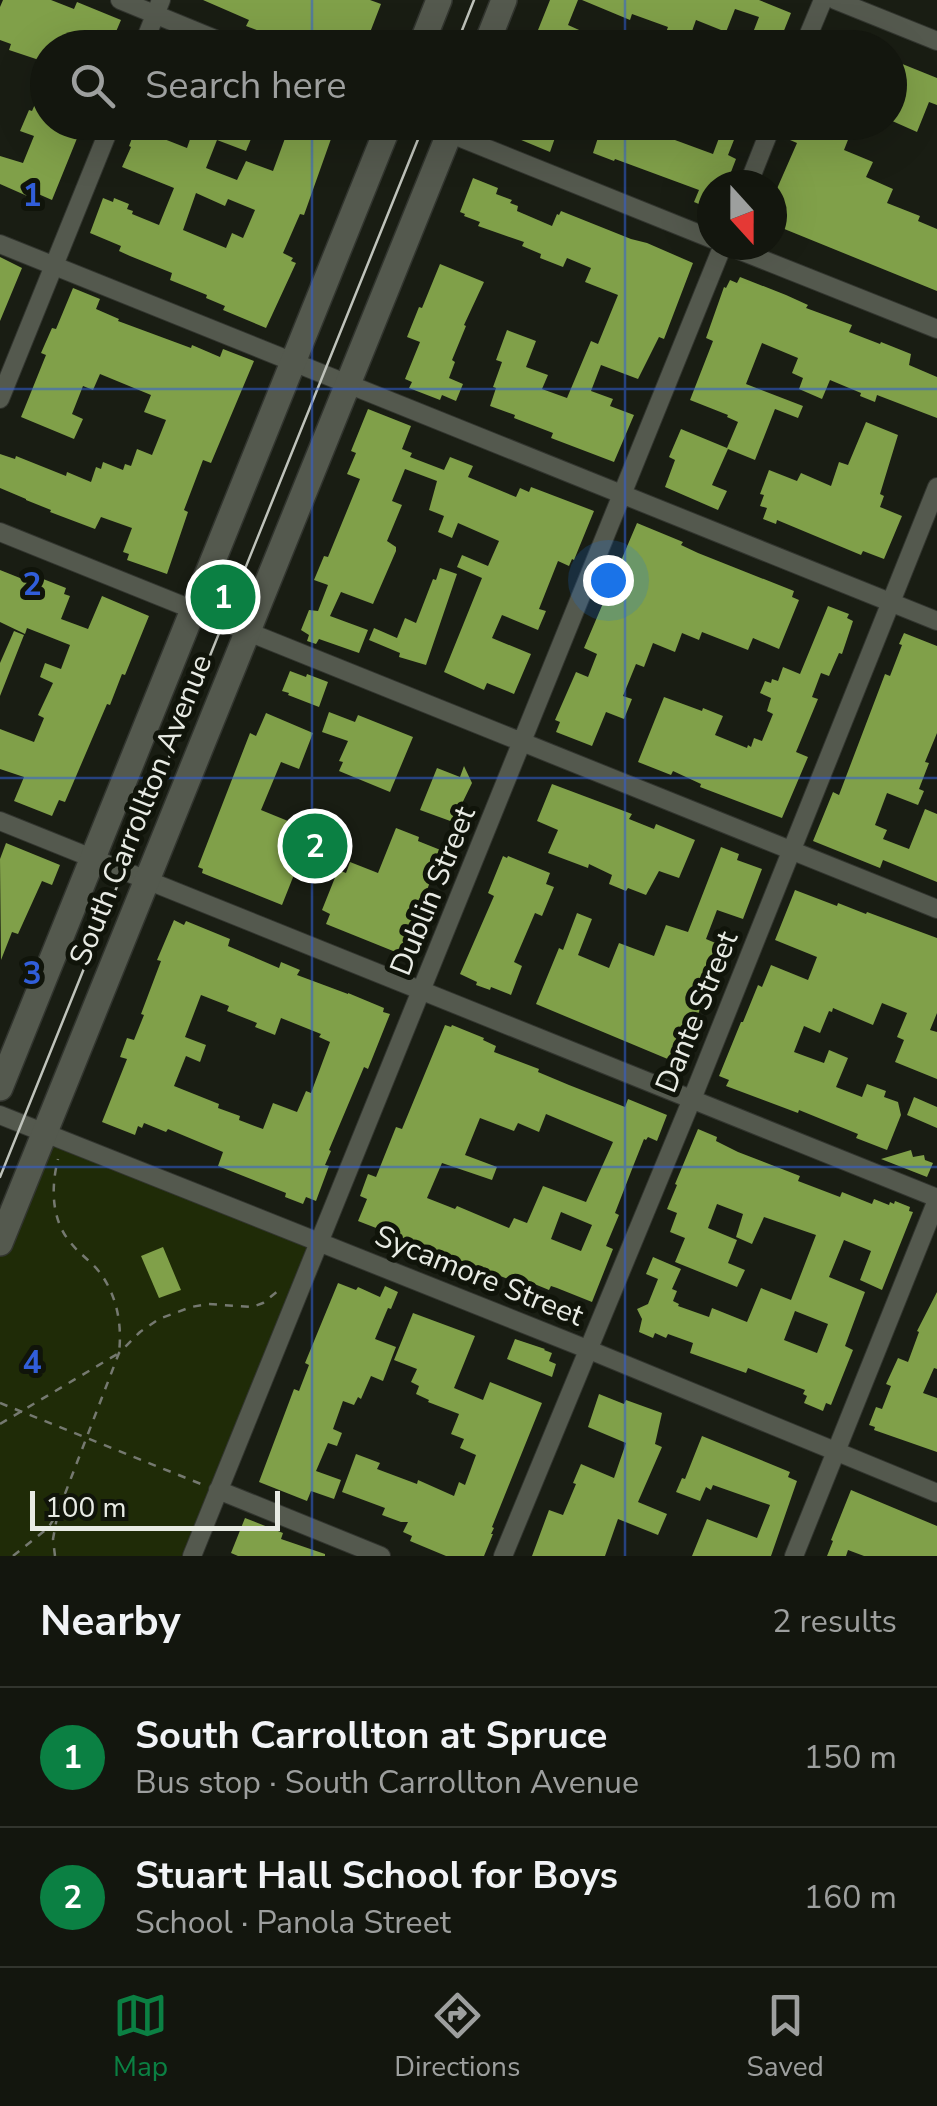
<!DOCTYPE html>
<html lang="en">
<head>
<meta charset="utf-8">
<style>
  :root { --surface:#13160e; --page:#20231c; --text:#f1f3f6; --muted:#9d9f9e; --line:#32352e; --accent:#0b8043 }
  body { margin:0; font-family:"Nunito Sans",sans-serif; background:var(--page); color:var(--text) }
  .compass { position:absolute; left:697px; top:170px; width:90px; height:90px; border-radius:50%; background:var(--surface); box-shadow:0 10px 40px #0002; rotate:159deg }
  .scale { position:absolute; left:30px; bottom:25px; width:250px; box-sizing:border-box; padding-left:10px; border:5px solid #e8ebe4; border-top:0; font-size:28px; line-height:35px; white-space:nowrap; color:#e8ebe4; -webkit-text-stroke:8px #10140a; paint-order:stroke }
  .you { position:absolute; left:608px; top:580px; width:35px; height:35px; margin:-25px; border:8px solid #fff; border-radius:50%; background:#1a73e8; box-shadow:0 0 0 15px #1a73e833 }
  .badge { display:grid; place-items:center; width:65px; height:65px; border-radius:50%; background:var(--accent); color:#fff; font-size:32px; font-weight:700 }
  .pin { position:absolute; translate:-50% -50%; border:5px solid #fff; box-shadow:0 2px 10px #0006 }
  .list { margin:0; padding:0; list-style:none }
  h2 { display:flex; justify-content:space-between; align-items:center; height:130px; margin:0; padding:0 40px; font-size:42px }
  h2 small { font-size:32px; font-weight:400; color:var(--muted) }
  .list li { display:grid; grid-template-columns:65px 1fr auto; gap:30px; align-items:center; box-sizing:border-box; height:140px; padding:0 40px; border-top:2px solid var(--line) }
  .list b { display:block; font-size:38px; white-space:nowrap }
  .list p { margin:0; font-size:32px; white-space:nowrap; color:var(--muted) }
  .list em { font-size:32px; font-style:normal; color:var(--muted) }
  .icon { flex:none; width:55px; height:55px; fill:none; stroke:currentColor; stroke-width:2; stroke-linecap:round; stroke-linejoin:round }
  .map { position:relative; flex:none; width:937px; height:1556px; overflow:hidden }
  .search { position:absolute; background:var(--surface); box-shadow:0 10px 40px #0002; left:30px; right:30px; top:30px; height:110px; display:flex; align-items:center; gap:25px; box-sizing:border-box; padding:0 35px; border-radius:55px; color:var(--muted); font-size:38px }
  .sheet { height:410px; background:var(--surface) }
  nav { display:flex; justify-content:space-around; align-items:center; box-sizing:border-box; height:140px; border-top:2px solid var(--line); background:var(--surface); font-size:28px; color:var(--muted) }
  nav a { display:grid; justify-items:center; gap:5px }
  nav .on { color:var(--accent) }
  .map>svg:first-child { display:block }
  .green { fill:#1f2b07 }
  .building { fill:#80a049; fill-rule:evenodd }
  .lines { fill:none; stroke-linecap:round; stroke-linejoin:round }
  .minor-casing { stroke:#32352f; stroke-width:20 }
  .secondary-casing { stroke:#32352f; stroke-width:28 }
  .path { stroke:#757970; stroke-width:2.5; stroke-dasharray:8 8; stroke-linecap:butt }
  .minor { stroke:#54594e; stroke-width:18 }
  .secondary { stroke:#54594e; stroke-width:25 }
  .tram { stroke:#bfc3bb; stroke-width:2.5 }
  .grid { fill:none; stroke:#315ed9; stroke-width:2.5; stroke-opacity:0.55 }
  .labels { text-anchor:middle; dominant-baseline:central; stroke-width:10; stroke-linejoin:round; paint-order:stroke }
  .street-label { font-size:30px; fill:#e8ebe4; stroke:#10140a }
  .grid-label { font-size:32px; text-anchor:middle; font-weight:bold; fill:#315ed9; stroke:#10140a; stroke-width:10; stroke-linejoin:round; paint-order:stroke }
</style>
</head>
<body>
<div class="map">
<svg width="937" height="1556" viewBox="0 0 937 1556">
  <rect width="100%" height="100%" fill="#191d13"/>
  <path class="green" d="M45,1132L321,1242L192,1556H0V1243Z"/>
  <path class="building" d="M3,0H51L74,9L77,2L121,20L109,48H48V63L9,50L11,44L0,40V7Z
    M203,0H370L381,4L364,48H309L287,39L286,41L246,26L249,20Z
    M550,0H578L568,25L588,34L583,48H551L534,40Z
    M582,0H759L791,13L777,48H747L759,17L735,9L726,32L696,20L686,48H660L668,27L632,14L630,20Z
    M890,59L937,78V105L929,102L917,132L890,120Z
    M48,75V122H60L80,131L52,200L36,193L34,199L0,184V156L23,163L34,136L20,131L29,110L32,111Z
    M196,122H258L246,151L217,140L206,168L237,180L246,161L273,171L291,122H337L304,215L300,214L283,253L293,258L291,261L296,263L266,328L223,310L225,306L206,298L207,295L170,280L172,273L130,256L119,251L121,246L90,233L103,198L113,202L114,198L129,204L127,209L133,211L132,214L159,225L174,188L122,167L131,147L129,146L136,128L187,148ZM196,193L225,206L228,199L255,210L243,238L232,233L226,248L183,230Z
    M478,122H548L545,131L556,135L550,152Z
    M603,122H626L713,154L725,122H741L728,155L736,159L726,185H712V206L707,204L706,207L694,202L699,190L615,159L614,161L593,153Z
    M805,122H855L844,150L873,162L866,177L893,189L887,203L920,216L918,221L937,229V291L772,224V200L797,143L790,140L795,128L802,131Z
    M473,178L498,188L496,194L512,200L510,203L518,206L517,211L552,226L557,214L559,215L561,211L631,239L647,243L693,263L664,339L659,337L638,379L601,365L591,391L613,399L610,406L634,415L614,462L551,438L553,433L514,418L515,415L490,406L496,388L493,387L502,362L496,360L507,330L536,341L526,367L548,375L542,389L567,398L591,341L598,344L618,295L585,282L591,268L567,258L563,267L540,258L541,254L522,246L524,242L478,226L480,222L464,216L465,214L460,212Z
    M0,257L22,268L0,321Z
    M440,264L484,282L464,325L466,326L452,360L455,362L449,378L463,384L456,401L442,395L440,400L409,388L412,382L405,379L420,342L407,337L419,307L422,308Z
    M740,277L786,295L808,305L806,308L852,325L849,332L880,344L881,342L911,354L909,365L937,377V418L877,395L875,402L860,396L861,393L830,380L822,399L799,389L803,378L792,373L798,358L762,343L746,384L803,406L798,418L775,409L755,460L728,449L712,485L727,491L718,510L665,487L675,460L669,457L681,429L727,448L738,422L727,417L728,415L690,400L713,341L706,338L724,287L726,288L730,280L737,283Z
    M73,288L100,299L96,309L119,319L118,321L191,348L192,345L220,357L223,349L254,361L211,463L203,460L184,510L188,512L167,574L127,560L129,554L123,552L132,528L101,517L95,529L50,512L51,510L26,500V499L0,488V454L15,459L16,456L66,476L67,472L91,482L96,467L101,469L103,462L123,470L125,464L131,466L137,449L152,455L166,420L144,412L151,395L100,374L93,390L83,386L72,414L83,419L74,439L21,417L46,355L41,353L52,328L56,329Z
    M368,409L411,426L402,449L412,453L410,457L444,470L450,457L473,466L468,477L516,497L520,488L529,492L531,487L594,511L574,560L572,559L569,566L558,561L539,609L546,611L538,630L502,615L492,638L531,654L514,694L487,683L484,690L444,672L482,578L457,567L462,555L488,566L499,541L458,523L452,538L438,532L444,516L429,510L437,481L405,469L392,501L402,505L387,541L396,547V551L373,604L341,592L330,616L368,630L359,653L319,639L316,644L307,641L309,635L301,630L309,610L318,611L328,585L314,580L324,556L328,557L360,479L347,474L356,453L351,451Z
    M866,422L898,435L880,494L884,496L880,507L902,516L884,559L863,551L861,555L777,520L776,524L763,519L767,508L760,506L764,495L760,494L769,470L797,481L801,473L831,486L839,462L848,465Z
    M637,523L683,542L681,545L698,553L794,591L792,597L799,600L779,649L753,638L748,650L702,632L699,640L682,633L675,652L653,643L644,667L636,664L623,696L632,699L624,719L606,712L592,746L556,732L560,722L555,720L576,672L588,677L597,654L584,648Z
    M440,568L457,574L426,665L399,657L400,653L369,640L374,628L397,638L405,618L416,623L433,579L436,580Z
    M0,570L25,580L28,573L66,588L64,594L70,596L61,619L88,629L102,596L149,616L125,675L122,674L110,705L107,704L65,802L59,800L52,816L14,801L24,777L0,769V729L34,742L44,718L38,715L53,683L40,677L45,663L61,669L70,645L27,628L25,634L0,622Z
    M828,606L849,614L847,618L853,621L842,654L839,653L829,676L821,673L812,697L818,699L796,752L808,757L782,818L700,787L701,784L673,771L671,775L638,762L664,697L702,711L703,708L723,716L715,735L747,748L748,745L751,747L754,738L762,741L773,714L767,711L771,698L760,693L765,681L771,683L772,679L778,681L783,667L800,674Z
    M14,631L24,635L0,696V663Z
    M904,633L937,646V733L925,762L929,763L919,789L924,791L918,805L887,793L875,825L887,830L883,839L909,849L925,809L937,814V882L883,860L880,868L813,841L833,792L839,795L885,674L890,676L902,645L899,644Z
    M290,671L306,677L307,674L328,682L319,707L288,695L289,693L282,691Z
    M329,712L355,722L358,715L413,737L390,792L339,771L343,762L339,761L348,741L322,732Z
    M266,713L313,733L299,769L281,762L261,810L310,830L307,837H309L282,905L202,873L203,869L198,867L250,733L256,736Z
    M464,766L472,783L453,822L420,810L437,768L460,777Z
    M552,784L632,814L629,819L654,829L656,824L695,840L679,878L659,871L646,895L628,888L626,891L609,884L612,875L589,864L588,868L548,853L558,830L537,821Z
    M396,828L419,837L418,841L443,851L426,892L433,894L408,957L326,924L330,914L322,910L338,870L346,873L350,862L378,873Z
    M6,843L60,865L52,885L42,881L18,934L12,932L1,960L0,859Z
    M721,847L739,854L737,860L762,869L743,919L717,910L706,939L725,947L718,965L714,963L704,987L708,989L695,1022L699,1024L682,1065L536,1004L559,948L563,950L577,913L592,919L578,955L609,968L619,943L654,956L666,925L688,932Z
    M503,856L507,858L508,856L550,873L546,884L554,887L542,916L535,913L514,962L522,966L511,995L491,987L490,990L476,985L477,982L460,974L494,896L488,893Z
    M795,890L837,906L838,903L866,914L867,912L937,938V1013L930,1030L937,1032V1079L895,1062L904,1040L897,1037L907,1013L882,1003L873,1025L833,1008L832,1012L829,1011L820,1033L804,1026L794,1052L824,1063L829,1050L848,1058L836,1087L862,1097L867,1084L886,1091L884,1097L898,1102L901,1115L887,1150L856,1138L858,1134L799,1110L798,1113L726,1086L729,1080L719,1076L741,1022H743L758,985L762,987L771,965L808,980L817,957L775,940Z
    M174,920L184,925L186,921L230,939L228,946L279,968L281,962L300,970L297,975L348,994V993L384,1008L383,1012L390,1014L368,1069L364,1067L329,1150L331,1151L325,1165L329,1166L316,1201L306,1197L303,1204L285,1197L286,1193L218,1166L223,1152L168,1129L166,1132L144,1123L142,1128L138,1126L135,1135L102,1122L127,1059L120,1057L127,1038L134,1040L144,1015L141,1014L161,961L157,960ZM201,995L229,1006L227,1011L257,1023L255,1027L275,1035L281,1018L321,1034L319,1037L330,1042L311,1093L306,1091L297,1112L273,1103L263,1129L239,1120L240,1116L218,1108L219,1104L174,1086L186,1056L200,1062L206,1045L185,1037Z
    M445,1025L451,1027L452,1025L484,1038L483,1040L496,1046L494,1052L539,1069L538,1072L569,1085L625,1107L628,1099L667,1115L657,1141L648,1137L646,1140L644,1139L634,1164L615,1213L619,1215L606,1246L613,1249L592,1302L557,1288L551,1286L549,1290L515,1276L513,1281L358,1221L367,1199L360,1196L368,1174L376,1177L396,1127L402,1129ZM546,1114L613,1142L586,1202L543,1186L527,1223L514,1218L509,1228L457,1206L455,1209L427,1198L442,1163L492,1180L497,1167L465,1155L480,1118L514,1131L518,1123L539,1132ZM561,1212L592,1225L581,1251L551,1239Z
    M914,1097L937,1107V1128L907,1115Z
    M698,1129L717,1137L716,1141L738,1152L800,1176L798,1181L840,1197L842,1192L872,1204L874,1199L889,1205L890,1202L894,1204L895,1201L910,1207L909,1211L913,1212L882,1290L860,1280L871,1251L844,1240L829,1277L865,1292L845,1346L853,1350L831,1405L826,1403L823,1411L804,1403L807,1396L803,1394L805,1390L748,1368L746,1373L690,1353L693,1343L668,1334L666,1338L655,1333L653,1338L639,1332L642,1319L637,1309L648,1304L658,1279L646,1274L653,1257L681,1269L672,1289L677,1291L673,1301L679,1304L678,1306L709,1317L712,1308L747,1322L761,1288L791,1300L816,1235L764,1217L752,1244L736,1237L743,1214L717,1204L708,1228L737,1240L728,1263L745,1270L737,1287L675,1262L685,1238L670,1232L677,1213L667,1209L677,1185L675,1184ZM795,1311L828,1324L817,1353L784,1340Z
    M911,1150L913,1157L924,1155L925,1160L933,1163L927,1177L881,1159Z
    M163,1247L181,1290L159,1298L141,1256Z
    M338,1283L356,1290L358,1287L380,1297L385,1286L398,1292L391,1309L388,1308L375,1339L396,1347L383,1381L371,1376L361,1399L358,1397L354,1405L343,1401L333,1429L342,1433L337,1446L328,1443L316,1471L341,1480L334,1499L311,1491L307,1501L259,1482L294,1389L299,1391L309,1365L305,1363Z
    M937,1292V1369L934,1368L923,1393L937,1398V1452L874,1430L875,1427L869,1425L876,1407L882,1409L891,1386L886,1384L898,1358L908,1362L919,1332L917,1331Z
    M413,1313L475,1336L454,1388L483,1400L490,1382L542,1403L492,1527L494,1528L491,1534H493L484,1556H446L410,1541L412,1536L403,1532L408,1522H401L382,1515L385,1508L342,1492L356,1454L380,1463L377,1469L417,1484L418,1480L454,1496L459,1482L465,1485L476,1455L460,1448L464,1439L451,1434L459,1414L428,1402L429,1400L416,1394L419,1386L411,1382L417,1369L394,1360Z
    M515,1339L545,1349L544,1350L552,1353L549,1361L556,1364L552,1377L507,1359Z
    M599,1394L624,1404L626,1400L662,1413L655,1444L662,1447L638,1502L667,1514L658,1535L618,1519L605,1556H532L549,1510L563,1515L576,1484L573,1483L581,1464L614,1478L626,1443L588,1427Z
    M702,1436L790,1472L788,1477L797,1481L771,1556H692L707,1519L757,1538L770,1505L713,1485L711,1490L706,1487L700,1501L676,1492L682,1478L685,1479Z
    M851,1490L937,1526V1556H864L848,1550L846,1556H827L833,1541L831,1540Z
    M245,1518L283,1533L281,1539L325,1554V1556H238L231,1553Z"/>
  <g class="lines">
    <defs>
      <path id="minor" d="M120,0L237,48
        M835,0L937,41
        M142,48L161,0
        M803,48L823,0
        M421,122L712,239
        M748,185L773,122
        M0,244L937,621
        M726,245L937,329
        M0,399L112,122
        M0,532L937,909
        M0,821L937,1198
        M0,1115L587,1349L937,1493
        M218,1490L381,1556
        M192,1556L723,245
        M503,1556L692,1099L937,487
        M794,1556L937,1200"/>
      <path id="secondary" d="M420,48L439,0
        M485,48L504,0
        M0,1088L390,122
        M0,1243L454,122"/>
    </defs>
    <use href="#minor" class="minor-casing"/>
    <use href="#secondary" class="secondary-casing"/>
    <path class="path" d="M0,1403L201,1484
      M0,1424L119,1353C122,1327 118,1300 103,1277C94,1263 80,1255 70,1242C51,1219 51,1187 58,1159
      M13,1556L48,1528L55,1517
      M55,1556L53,1539L58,1512L119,1353L140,1332L159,1319L191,1307L208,1304L252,1307L263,1303L279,1290"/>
    <use href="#minor" class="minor"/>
    <use href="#secondary" class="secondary"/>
    <path class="tram" d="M455,48L474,0
      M0,1177L425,122"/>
  </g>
  <path class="grid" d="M312,0V48M625,0V48M312,122V1556M625,122V1556M0,389H937M0,778H937M0,1167H937"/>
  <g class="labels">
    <g class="street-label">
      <text transform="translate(141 810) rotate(-68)">South Carrollton Avenue</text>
      <text transform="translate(433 891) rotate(-68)">Dublin Street</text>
      <text transform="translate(697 1012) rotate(-68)">Dante Street</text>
      <text transform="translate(479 1276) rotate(22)">Sycamore Street</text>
    </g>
  </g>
  <g class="grid-label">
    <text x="32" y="206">1</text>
    <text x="32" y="595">2</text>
    <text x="32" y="984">3</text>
    <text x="32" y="1373">4</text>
  </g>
</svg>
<svg class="compass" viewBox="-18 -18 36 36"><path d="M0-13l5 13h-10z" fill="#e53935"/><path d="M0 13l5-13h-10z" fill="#9d9f9e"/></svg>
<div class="scale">100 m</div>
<div class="you"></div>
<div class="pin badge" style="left:223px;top:597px">1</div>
<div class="pin badge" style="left:315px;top:846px">2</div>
<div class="search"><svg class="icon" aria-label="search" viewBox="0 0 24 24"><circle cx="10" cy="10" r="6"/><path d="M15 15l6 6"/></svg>Search here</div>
</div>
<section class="sheet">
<h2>Nearby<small>2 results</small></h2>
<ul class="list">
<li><span class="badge">1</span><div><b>South Carrollton at Spruce</b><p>Bus stop · South Carrollton Avenue</p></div><em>150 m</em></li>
<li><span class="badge">2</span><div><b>Stuart Hall School for Boys</b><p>School · Panola Street</p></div><em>160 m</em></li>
</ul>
</section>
<nav>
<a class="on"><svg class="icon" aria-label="map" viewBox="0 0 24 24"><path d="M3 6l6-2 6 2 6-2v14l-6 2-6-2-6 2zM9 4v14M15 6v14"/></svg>Map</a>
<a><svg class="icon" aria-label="directions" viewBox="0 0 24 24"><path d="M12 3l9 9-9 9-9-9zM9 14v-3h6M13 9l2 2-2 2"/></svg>Directions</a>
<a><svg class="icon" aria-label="saved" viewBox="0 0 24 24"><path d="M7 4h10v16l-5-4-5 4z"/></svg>Saved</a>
</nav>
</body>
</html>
